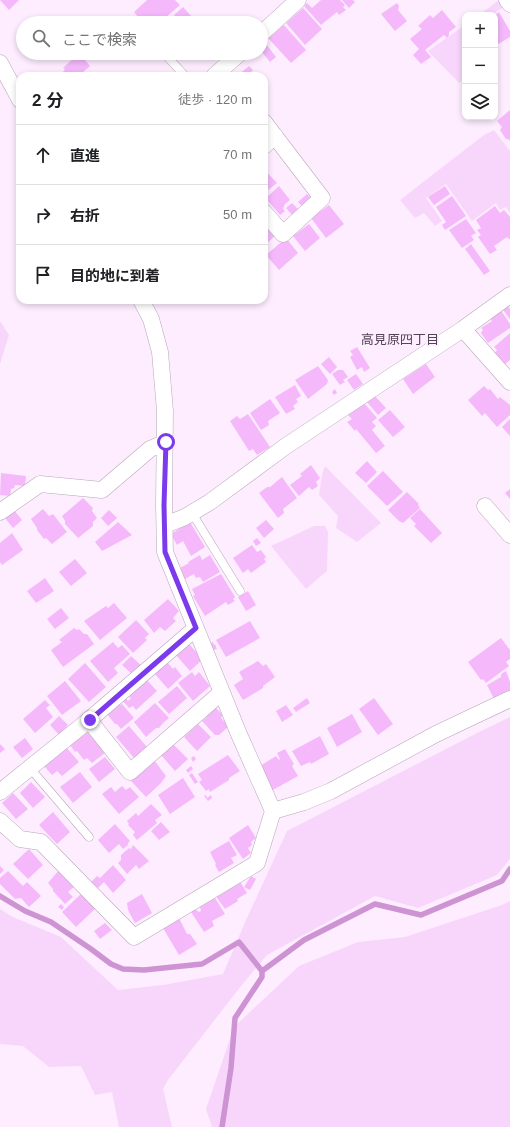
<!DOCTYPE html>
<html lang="ja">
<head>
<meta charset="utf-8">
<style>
  :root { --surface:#fff; --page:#f2f2f2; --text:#202124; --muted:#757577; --line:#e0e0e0 }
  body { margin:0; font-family:Helvetica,"Noto Sans JP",sans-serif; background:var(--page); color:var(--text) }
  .controls { position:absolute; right:12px; top:12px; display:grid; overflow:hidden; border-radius:8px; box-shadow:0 2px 6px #0003 }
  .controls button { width:36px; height:36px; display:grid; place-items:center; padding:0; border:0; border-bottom:1px solid var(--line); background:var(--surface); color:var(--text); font:20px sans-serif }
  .stop { position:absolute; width:12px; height:12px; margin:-9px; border:3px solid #7c3aed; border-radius:50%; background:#fff }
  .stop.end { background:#7c3aed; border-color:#fff; box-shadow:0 1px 4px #0008 }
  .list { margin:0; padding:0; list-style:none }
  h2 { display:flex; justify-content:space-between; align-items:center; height:52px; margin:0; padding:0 16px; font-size:17px }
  h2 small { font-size:13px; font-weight:400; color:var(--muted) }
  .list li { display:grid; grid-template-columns:26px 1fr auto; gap:12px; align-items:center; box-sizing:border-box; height:60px; padding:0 16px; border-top:1px solid var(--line) }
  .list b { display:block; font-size:15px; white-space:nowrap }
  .list em { font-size:13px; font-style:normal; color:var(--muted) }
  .icon { flex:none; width:22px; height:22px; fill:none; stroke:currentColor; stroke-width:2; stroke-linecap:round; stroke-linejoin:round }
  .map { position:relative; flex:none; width:510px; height:1127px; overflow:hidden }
  .search { position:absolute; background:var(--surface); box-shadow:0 2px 6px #0003; left:16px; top:16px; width:252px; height:44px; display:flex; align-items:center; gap:10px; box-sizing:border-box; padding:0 14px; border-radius:22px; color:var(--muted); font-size:15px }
  .panel { position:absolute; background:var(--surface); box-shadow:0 2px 6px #0003; left:16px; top:72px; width:252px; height:232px; border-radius:12px }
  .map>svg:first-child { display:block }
  .green { fill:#f8d6fb }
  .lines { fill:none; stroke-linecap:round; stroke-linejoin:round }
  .stream { stroke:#cd93d2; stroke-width:5.5 }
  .building { fill:#f5b9fb }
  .service-casing { stroke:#b7a7b8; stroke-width:9 }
  .minor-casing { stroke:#b7a7b8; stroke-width:17 }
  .service { stroke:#fff; stroke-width:8 }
  .minor { stroke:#fff; stroke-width:16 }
  .route { stroke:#7c3aed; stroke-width:5 }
  .labels { text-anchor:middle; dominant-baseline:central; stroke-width:4; stroke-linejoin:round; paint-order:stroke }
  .neighbourhood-label { font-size:13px; fill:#524553; stroke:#fdedff }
</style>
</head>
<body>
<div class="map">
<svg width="510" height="1127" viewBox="0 0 510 1127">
  <rect width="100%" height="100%" fill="#fdedff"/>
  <path class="green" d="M499,0L504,7L491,15H479Z
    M465,25V79L459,83L428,51Z
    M494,130L510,151V213L506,207L500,210L496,203L472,221L446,184L426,198L442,221L435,226L424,213L415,218L400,200L484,135Z
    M0,321L9,335L0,364Z
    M325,466L381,523L357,542L336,528L338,516L319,495C321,485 321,475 325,466Z
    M314,526H325L328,532L327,571L306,589L271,546Z
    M510,717V859L497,875L418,908L375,896L267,955L241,986L168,1080L163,1089L172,1127H119L112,1092L95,1095L81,1066L49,1067L23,1046L0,1044V909L13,917L61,937L118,990L163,985L223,974L246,920L287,831L477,733Z
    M510,901V1127H212L206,1109L234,1027L299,966L358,942L405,937L502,905Z"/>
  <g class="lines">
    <path class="stream" d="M0,896L25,911L51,922L91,949L111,964L123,969L144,970L202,964L239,942L262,971V977L235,1018L231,1068L222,1127
      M262,971L304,940L375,904L421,915L502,881L510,869"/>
  </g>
  <path class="building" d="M0,0H19L9,10Z
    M147,0H175L180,5L165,18L168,21L165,23H143L134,12Z
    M321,0H340L345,5L343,7L346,10L339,15L337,12L321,25L304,6L307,3L312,8Z
    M342,0H353L355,2L349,8Z
    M397,3L399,6L398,10L407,21L395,31L381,14Z
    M183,7L192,17L185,23H181L174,15Z
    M303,8L322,29L305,45L286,23Z
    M442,10L456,27L449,32V35L447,38L444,35L425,50L431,57L421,64L413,55L419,49L410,39L422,29L418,26L430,15L433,18Z
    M499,12L510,31V37L495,46V15Z
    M284,25L306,50L291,63L268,38Z
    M266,44L276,57L270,62L261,51V47Z
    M79,53L90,66L79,76H70L68,75L66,76L63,72L65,69L63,68Z
    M249,66L253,70L248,75L249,76H239L238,75Z
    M510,110V141L508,139H506L500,130L502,127L497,121Z
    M264,169L277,183L267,191L264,186Z
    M279,186L290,200L285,204L283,209L285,211L280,215L267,200V197Z
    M445,186L450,194L434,205L428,197Z
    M307,194L312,199L303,207L298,202Z
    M452,196L466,216L445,230L442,225L446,222L436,207Z
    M292,203L299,210L293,216L286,208Z
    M329,205L344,224L326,238L311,218Z
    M495,206L500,213L504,210L510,217V239H509L507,237L494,246L497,250L490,254L478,237L481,235L477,230L481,228L476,220Z
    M466,219L476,233L471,236L474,240L462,248L449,230Z
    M264,224L275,236L264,246Z
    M309,224L320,238L305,251L293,236Z
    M286,238L298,253L279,270L266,255Z
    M471,244L490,271L484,275L465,249Z
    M508,306L510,309V319L503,310Z
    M500,309L510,324V328L488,343L481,333L483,330L481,328L492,321L489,316Z
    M510,333V360L505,364L495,353L497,350L494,347Z
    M357,347L370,368L364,372L362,367L357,370L350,357L353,355L350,351Z
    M329,357L337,367L330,374L321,364Z
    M426,364L435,377L413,394L403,379Z
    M318,366L328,380L327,384L308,399L295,380Z
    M338,370H343L348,377L343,380L345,382L340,385L332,374Z
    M356,374L363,384L354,390L347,380Z
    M295,385L301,396L296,399L298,402L293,406L295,409L286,414L275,397Z
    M484,386L488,390L490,389L498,399L500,397L510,405V415L497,427L485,413L482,416L468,400Z
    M335,389L337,393L334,395L332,392Z
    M375,396L386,408L378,415L367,402Z
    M270,399L280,413L268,421L269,425L261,430L250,413Z
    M364,403L377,418L372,422L376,426L372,430L385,446L376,453L356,429L355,431L347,422L352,419L347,414Z
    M390,410L405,427L393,437L378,420Z
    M248,414L270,447L257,455L253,449L249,451L230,421L237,416L240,419Z
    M510,419V436L502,427Z
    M367,461L377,472L366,483L355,473Z
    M311,465L320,478L316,482L318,486L312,490L309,487L299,496L290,485L302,476L300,474Z
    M383,471L403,492L387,506L367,486Z
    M1,473L26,476L25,486L15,485L14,488L11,489L10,496L0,495Z
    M282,477L297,498L283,509L284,513L278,518L259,493L267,487H270Z
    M510,489V499L505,493Z
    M407,492L419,504L418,505L420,508L403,523L399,521L388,510Z
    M83,498L93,508L92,511L97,518L93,522V526L78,538L65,524V521L62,516Z
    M43,509L49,516L53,514L67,532L52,544L46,538L44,539L37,530V528L31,519Z
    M420,509L442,533L431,543L414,526L416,524L410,518Z
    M14,510L22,520L13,528L5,518Z
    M109,510L117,518L108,526L101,518Z
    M266,520L274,529L264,538L256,528Z
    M118,522L132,535L102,551L95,542Z
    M190,522L205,547L191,556L183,541L177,545L171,534Z
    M12,533L23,550L2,565L0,562V543Z
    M257,538L261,543L256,546L253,541Z
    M252,545L257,552L261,550L266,557L264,559L266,562L251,573L248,569L243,573L233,558Z
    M200,555L202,560L210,555L220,572L203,582L200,577L196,578L194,574L185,579L180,568L189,563L188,562Z
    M75,559L87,573L71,586L59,572Z
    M221,574L235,597L233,599L235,601L228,605L226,602L205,616L193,596L195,595L192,589Z
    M45,578L54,591L36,603L27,591Z
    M248,591L256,605L246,611L238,597Z
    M168,599L179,611L173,618L176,621L165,631L160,627L154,633L144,620Z
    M114,603L127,618L100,640L84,621L106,606L108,608Z
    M61,608L69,618L55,629L47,619Z
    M136,620L149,634L145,638L147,640L133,653L118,637Z
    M250,621L260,638L226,657L216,640Z
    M74,628L77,630L79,629L84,634H87L94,644L63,667L51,650L62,642L59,640Z
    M501,638L510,650V659L506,662L509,666L486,683L483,679L481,680L468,662Z
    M113,642L118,648L122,645L130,654L114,668L118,673L108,682L90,661Z
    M187,642L203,659L190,671L175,654Z
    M213,642L214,645L215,644L217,649L213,650L211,643Z
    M131,656L142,666L133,675L122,665Z
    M258,661L263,666L266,664L275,677L263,686V688L243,700L234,685L243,679L239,672Z
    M167,662L173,669L175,667L182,676L168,689L154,673Z
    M85,663L106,687L89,702L68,679Z
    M506,671L510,682V691L494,699L487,685L501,677V674Z
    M192,672L195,676L199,672L210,686L193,701L178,683Z
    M146,679L157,691L136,710L133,706L129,708L122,700L125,697L128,701L131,698L128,696Z
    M65,681L81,701L62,715L47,696Z
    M177,686L187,698L169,714L158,702Z
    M307,698L310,703L296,712L293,708Z
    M374,698L393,724L378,735L359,709Z
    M45,700L50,705L46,708L53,717L35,733L23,719Z
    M155,703L169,718L163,723L159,728H156L146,737L134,722Z
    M118,704L120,705L122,704L134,718L121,729L117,724H115L107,714Z
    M286,705L293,715L282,722L276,711Z
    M215,707L223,715L221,718L229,726L219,735H215L202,721L207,717L205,715Z
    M352,714L362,732L337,747L327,728Z
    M59,716L68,725L59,735L50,725Z
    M198,724L211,737L197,751L184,737Z
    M129,726L147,747L134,758L116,737Z
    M88,732L105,753L92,763L87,758L84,760L77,751L75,752L70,745Z
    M320,736L329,754L311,764L310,762L301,766L292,751Z
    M25,738L33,749L22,758L13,747Z
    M0,744L5,749L0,753Z
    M173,744L188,759L175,771L161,755Z
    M66,747L79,762L62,776L57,771L52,775L44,766Z
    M285,749L294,764L292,766L298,776L271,791L260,766L276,756L279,760L280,759L277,753Z
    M228,755L240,771L229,778V780L210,792L209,789L206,791L199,782L202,780L198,774Z
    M194,756L196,759L193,762L191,758Z
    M105,757L115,769L99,782L89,769Z
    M154,760L166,776L161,783L146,797L131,781Z
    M191,766L193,769L188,773L186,770Z
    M80,772L92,787L73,803L60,787Z
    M192,773L198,782L195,784L189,775Z
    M183,778L195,797L170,814L158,795Z
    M31,782L45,797L33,808L20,793Z
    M122,786L126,790L130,787L139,797L119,814L102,794L111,787L115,792Z
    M13,793L28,809L16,819L2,803Z
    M206,795L207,798L211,795L212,798L208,801L204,796Z
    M151,804L162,815L155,820L157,823L137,840L133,835L135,832L128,825L129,824L127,821L136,813L138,816Z
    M53,812L70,832L57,844L39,825Z
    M161,822L170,832L159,840L151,831Z
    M115,824L130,841L128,843V845L123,849L119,844L109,853L98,840Z
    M248,825L256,838L251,842L252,845L248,848L251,853L243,859L229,838Z
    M229,841L237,855L231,858L234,863L219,872L215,865L216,864L210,852Z
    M133,845L149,861L139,869L136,865L127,874L118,863L121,860V855L129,848L131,849Z
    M29,849L43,865L28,879L13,864Z
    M113,865L126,880L113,893L104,882L98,888L91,882L97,876L100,878Z
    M0,866L4,870L0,874Z
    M59,870L75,886L68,892L73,897L65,904L53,891V889L48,883Z
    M8,871L23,886L27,882L41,896L29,907L21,898L15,899L0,884V878Z
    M251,876L256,879L250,890L244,887Z
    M239,880L247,893L237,899L238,901L225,909L215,895Z
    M82,893L96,908L76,927L62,912Z
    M142,894L152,913L135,923L128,910L127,903Z
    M215,898L225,914L212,921L214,926L204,932L191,912L195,909L199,912L201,911L200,907Z
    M61,904L64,907L62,910L58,907Z
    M179,918L187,934H190L197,944L179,955L163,928Z
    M105,923L112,930L100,939L94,931Z"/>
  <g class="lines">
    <defs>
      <path id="service" d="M164,53L185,76
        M192,513L240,591
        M29,767L89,837"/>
      <path id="minor" d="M507,0L510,4
        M261,34L298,0
        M0,63L20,100
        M214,76L240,53
        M264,122L322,198L283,234L264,212
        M264,146L275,136
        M463,329L510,382
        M485,506L510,535
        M0,512L40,484L102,490L150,449L166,442
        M165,525L185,517L210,502L286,446L463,329L510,295
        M89,720L130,772L222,692
        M0,792L89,720L196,628
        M273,811L304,802L331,791L436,734L510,699
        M0,821L20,839L41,842L134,937L257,863L273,811L238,732L165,552L164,505L165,411L160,352L151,319L141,300"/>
    </defs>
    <use href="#service" class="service-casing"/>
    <use href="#minor" class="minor-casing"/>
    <use href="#service" class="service"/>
    <use href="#minor" class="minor"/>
  </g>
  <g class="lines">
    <path class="route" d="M90,720L196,628L165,552L164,505L166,442"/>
  </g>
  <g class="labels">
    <g class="neighbourhood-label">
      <text x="400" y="339">高見原四丁目</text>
    </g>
  </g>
</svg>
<div class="controls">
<button>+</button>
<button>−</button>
<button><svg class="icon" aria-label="layers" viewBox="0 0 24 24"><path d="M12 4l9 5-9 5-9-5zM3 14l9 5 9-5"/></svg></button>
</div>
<div class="stop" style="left:166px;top:442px"></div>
<div class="stop end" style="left:90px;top:720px"></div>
<div class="search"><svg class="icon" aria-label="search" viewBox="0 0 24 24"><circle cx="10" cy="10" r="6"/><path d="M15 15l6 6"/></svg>ここで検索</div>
<section class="panel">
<h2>2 分<small>徒歩 · 120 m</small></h2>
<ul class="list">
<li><svg class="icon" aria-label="ahead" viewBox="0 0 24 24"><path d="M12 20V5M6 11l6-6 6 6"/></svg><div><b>直進</b></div><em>70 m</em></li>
<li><svg class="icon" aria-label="right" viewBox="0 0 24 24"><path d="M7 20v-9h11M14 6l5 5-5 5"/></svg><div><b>右折</b></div><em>50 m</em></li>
<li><svg class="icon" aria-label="arrive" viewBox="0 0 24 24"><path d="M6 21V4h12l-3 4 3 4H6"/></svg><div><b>目的地に到着</b></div></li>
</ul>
</section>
</div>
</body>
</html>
